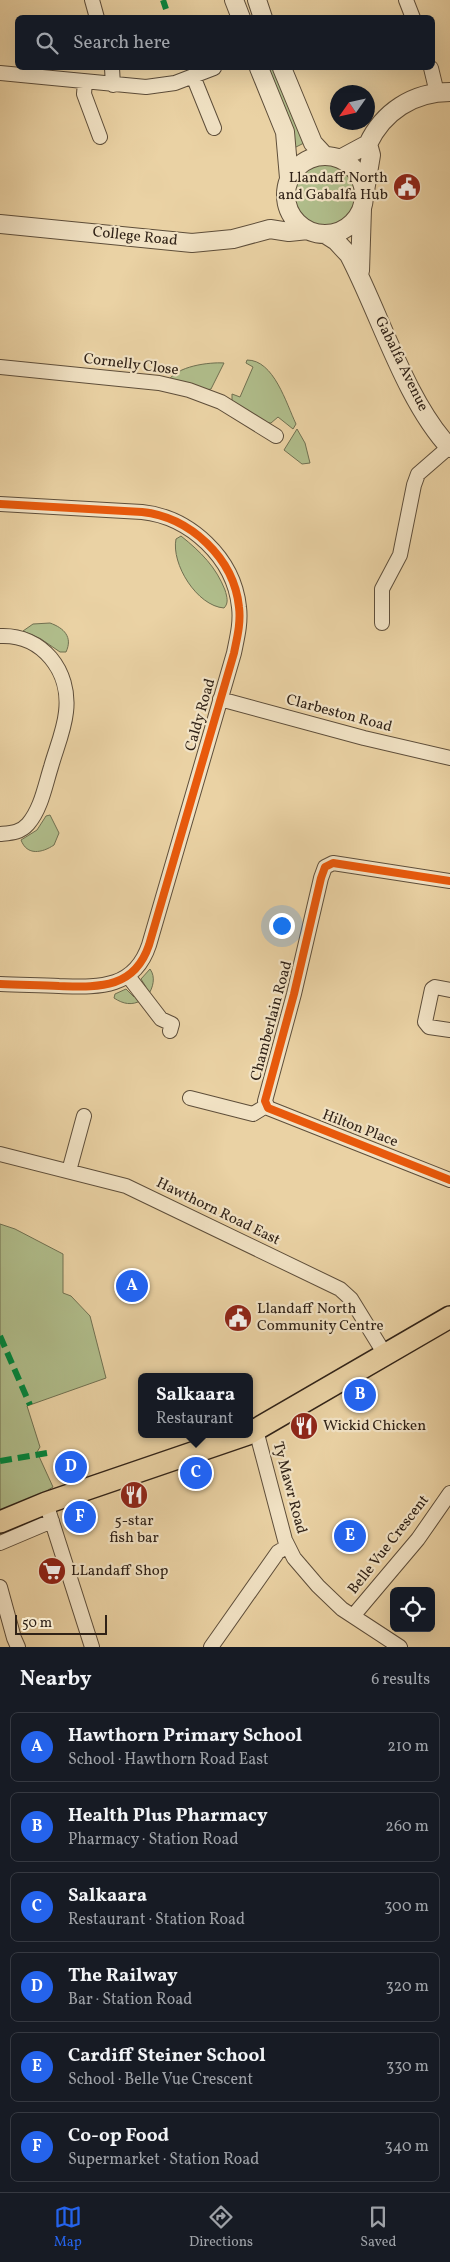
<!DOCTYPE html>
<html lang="en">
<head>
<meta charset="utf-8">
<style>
  :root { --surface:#171b24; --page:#20242c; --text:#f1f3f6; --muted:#9ea1a6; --line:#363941; --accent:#2563eb }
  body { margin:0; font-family:Vollkorn,serif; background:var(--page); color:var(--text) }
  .controls { position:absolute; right:15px; bottom:15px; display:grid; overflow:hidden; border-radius:8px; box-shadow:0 5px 20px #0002 }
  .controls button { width:45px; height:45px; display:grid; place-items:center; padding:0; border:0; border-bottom:1px solid var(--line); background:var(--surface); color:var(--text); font:25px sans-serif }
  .compass { position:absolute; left:330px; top:85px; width:45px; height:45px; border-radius:50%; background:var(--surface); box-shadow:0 5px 20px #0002; rotate:236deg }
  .scale { position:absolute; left:15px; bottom:12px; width:92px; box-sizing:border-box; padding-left:5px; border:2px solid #302217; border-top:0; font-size:14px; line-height:18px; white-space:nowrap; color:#302217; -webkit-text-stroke:4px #f1e2c4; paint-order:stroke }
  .you { position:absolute; left:281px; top:925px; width:18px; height:18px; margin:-12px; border:4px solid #fff; border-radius:50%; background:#1a73e8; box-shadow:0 0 0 8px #1a73e833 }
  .badge { display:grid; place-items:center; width:32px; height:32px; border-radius:50%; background:var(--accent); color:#fff; font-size:16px; font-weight:700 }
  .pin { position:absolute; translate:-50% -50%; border:2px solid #fff; box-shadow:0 1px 5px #0006 }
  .popup { position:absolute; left:138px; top:1373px; width:115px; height:65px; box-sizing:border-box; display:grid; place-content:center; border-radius:8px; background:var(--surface); filter:drop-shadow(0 1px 4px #0005); font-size:16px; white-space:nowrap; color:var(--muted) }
  .popup b { font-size:19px; color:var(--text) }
  .popup::after { content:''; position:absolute; left:50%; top:100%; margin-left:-10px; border:10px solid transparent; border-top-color:var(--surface) }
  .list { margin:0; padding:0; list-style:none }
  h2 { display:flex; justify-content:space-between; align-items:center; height:65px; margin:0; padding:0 20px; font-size:21px }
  h2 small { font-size:16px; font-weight:400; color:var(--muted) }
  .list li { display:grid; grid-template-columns:32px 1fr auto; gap:15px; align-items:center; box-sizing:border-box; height:70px; margin:0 10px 10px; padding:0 10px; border:1px solid var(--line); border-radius:8px }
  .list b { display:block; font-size:19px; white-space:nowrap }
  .list p { margin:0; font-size:16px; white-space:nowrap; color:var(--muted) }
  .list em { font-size:16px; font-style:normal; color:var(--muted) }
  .icon { flex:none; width:28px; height:28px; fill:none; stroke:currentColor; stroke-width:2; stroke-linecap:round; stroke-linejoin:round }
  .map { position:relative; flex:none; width:450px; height:1647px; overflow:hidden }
  .search { position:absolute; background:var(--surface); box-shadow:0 5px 20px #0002; left:15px; right:15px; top:15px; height:55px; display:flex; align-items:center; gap:12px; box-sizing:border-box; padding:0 18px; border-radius:8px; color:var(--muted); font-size:19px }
  .sheet { height:545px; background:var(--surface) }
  nav { display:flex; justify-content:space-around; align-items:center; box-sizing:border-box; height:70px; border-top:1px solid var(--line); background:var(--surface); font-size:14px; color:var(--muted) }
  nav a { display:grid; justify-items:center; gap:2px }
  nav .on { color:var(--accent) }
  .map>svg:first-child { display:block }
  .green { fill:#b0bd8b; stroke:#707051 }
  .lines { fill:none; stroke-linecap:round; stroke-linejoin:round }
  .minor-casing { stroke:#5e4e3a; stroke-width:16 }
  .tertiary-casing { stroke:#5e4e3a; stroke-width:20 }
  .primary-casing { stroke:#302217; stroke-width:24 }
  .minor { stroke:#f1e2c4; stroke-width:14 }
  .tertiary { stroke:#f1e2c4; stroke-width:18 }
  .primary { stroke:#ead2a4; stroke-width:21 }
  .quiet { stroke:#00873e; stroke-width:6; stroke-dasharray:12 6; stroke-linecap:butt }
  .cycleway-casing { stroke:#f1e2c4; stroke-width:11 }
  .cycleway { stroke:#e8590c; stroke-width:8 }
  .labels { text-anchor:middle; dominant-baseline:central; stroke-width:4.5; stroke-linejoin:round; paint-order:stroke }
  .poi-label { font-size:15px; fill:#302217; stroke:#f1e2c4; text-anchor:start }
  .street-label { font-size:15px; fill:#302217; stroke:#f1e2c4 }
</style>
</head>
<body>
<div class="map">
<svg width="450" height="1647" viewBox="0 0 450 1647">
  <rect width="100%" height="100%" fill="#ead2a4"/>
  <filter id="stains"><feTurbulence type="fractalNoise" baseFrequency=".004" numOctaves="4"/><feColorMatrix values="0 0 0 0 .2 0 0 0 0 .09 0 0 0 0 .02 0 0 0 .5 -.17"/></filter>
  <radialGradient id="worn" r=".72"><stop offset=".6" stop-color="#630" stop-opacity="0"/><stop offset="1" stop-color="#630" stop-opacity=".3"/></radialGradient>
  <path class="green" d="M264,68H276L306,142L292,149Z
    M294 196a32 32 0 1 1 64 0a32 32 0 1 1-64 0Z
    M247,360C274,360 286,403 296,424L293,429L278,417L271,423H266L232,401V394L240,397L253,367L246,363Z
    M224,363L211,389L207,390L168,381C177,366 209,362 224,363Z
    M297,429L305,443L310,463L302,464L284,450Z
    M181,536C201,552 216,567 225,590C227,597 229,603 224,608C197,606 171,564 176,539Z
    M50,623C64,628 73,637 66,652H60L41,639L23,631L33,624Z
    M50,815L59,833L54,845C42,853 27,856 21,840L37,830L46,816Z
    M150,969C156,977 153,988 148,995L144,989L146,987L141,979Z
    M126,989L134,997L137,994L142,1000C132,1006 123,1004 114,998L115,994Z
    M0,1224L15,1229L63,1254V1293L71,1296L90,1316L106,1378L27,1406L40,1447L37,1452L53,1487L35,1498L0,1514Z"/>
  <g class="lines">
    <defs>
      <path id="minor" d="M92,0L97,18
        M406,0L413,18
        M112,68L113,85
        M431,68L437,93
        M0,73L146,87L175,83L214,68
        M193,76L214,128
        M85,82L84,94L100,137
        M0,367L159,383L189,390L221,402L276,436
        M0,504L142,512C190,517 234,558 239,607C241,623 237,638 234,653L149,945C134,990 97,987 59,986C39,985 20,985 0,984
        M382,623V589L400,555L414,485L418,474L449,447
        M0,636C42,634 71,671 66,712C64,731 56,749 51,767C45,786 41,809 28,824C20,833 11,833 0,834
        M220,699L364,738L450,758
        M450,881L333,863L325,867L321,878L294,994L265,1101L268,1108L450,1180
        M128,976L161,1019L172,1024L170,1031
        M450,990L435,987L432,989L425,1022L429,1027L450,1030
        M190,1098L253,1114L266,1106
        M0,1154L126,1186L340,1289L351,1299L386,1356
        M69,1171L84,1116
        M256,1430L285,1540L294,1558L318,1586L342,1609L400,1647
        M46,1503L92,1647
        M0,1543L52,1521
        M0,1587L14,1638L18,1647
        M353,1616L418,1539L450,1493
        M211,1647L278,1552L288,1546"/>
      <path id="tertiary" d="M234,0L241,18
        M257,0L263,18
        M259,68L285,132L289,178
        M282,68L313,143L325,156
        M286 195a39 39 0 1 1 78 0a39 39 0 1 1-78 0Z
        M340,159L368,144
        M365,191L371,155L368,144C383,112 413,92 450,92
        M0,224L192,243L233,239L270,229L289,232L308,230
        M325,234L336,241L349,255C380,314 405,400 450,448
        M360,271L362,209"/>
      <path id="primary" d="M250,1433L450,1317
        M0,1522L46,1503L248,1434"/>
    </defs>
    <use href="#minor" class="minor-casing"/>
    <use href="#tertiary" class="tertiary-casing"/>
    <use href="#primary" class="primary-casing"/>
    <use href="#minor" class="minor"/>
    <use href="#tertiary" class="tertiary"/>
    <use href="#primary" class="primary"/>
    <path class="quiet" d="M163,0L166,9
      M0,1336L30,1405
      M0,1461L47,1453"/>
    <defs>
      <path id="cycleway" d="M0,504L142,512C190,517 234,558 239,607C241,623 237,638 234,653L149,945C134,990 97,987 59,986C39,985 20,985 0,984
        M450,881L333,863L325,867L321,878L294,994L265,1101L268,1108L450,1180"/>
    </defs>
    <use href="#cycleway" class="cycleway-casing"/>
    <use href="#cycleway" class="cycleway"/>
  </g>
  <defs>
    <symbol id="civic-disc" viewBox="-11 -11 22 22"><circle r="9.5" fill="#8f2418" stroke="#f1e2c4"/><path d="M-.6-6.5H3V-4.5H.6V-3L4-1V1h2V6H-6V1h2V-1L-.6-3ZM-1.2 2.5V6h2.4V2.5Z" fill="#fff"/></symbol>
    <symbol id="restaurant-disc" viewBox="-11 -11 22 22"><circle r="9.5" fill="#8f2418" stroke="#f1e2c4"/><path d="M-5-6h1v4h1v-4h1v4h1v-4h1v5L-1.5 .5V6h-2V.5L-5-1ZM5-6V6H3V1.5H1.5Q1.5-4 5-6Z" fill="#fff"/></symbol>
    <symbol id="supermarket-disc" viewBox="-11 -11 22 22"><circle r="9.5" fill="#8f2418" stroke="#f1e2c4"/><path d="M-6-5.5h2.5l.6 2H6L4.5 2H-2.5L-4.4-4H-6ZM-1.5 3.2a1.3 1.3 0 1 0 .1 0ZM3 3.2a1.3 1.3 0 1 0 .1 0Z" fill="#fff"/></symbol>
  </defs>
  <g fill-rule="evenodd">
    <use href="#civic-disc" x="391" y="171" width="32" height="32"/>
    <use href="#civic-disc" x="222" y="1302" width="32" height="32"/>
    <use href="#restaurant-disc" x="288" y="1410" width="32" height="32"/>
    <use href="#restaurant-disc" x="118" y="1479" width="32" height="32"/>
    <use href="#supermarket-disc" x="36" y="1555" width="32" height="32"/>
  </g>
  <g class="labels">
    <g class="poi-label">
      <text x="388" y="178" text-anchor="end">Llandaff North<tspan x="388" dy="17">and Gabalfa Hub</tspan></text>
      <text x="257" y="1309">Llandaff North<tspan x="257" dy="17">Community Centre</tspan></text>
      <text x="323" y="1426">Wickid Chicken</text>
      <text x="134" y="1521" text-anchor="middle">5-star<tspan x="134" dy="17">fish bar</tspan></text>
      <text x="71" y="1571">LLandaff Shop</text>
    </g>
    <g class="street-label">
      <text transform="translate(135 237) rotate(6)">College Road</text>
      <text transform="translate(401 364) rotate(64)">Gabalfa Avenue</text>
      <text transform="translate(131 365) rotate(7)">Cornelly Close</text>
      <text transform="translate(339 714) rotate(15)">Clarbeston Road</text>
      <text transform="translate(201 715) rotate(-74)">Caldy Road</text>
      <text transform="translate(272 1021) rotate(-75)">Chamberlain Road</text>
      <text transform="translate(360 1129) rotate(21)">Hilton Place</text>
      <text transform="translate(218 1212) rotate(26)">Hawthorn Road East</text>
      <text transform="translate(289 1488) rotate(75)">Ty Mawr Road</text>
      <text transform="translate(389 1545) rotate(-52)">Belle Vue Crescent</text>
    </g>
  </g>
  <rect width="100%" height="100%" filter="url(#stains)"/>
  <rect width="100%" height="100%" fill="url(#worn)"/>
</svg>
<div class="controls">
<button><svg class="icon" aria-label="locate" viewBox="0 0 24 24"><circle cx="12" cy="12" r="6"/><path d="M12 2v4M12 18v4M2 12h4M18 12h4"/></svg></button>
</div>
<svg class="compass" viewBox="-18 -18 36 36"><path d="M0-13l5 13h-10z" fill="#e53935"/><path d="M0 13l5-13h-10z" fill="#9ea1a6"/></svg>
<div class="scale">50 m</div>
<div class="you"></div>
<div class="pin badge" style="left:132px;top:1286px">A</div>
<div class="pin badge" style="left:360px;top:1395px">B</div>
<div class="pin badge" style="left:196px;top:1473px">C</div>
<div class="popup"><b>Salkaara</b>Restaurant</div>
<div class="pin badge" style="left:71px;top:1467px">D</div>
<div class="pin badge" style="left:350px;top:1536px">E</div>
<div class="pin badge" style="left:80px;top:1517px">F</div>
<div class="search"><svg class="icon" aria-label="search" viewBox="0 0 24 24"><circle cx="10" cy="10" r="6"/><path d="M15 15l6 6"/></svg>Search here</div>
</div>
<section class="sheet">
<h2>Nearby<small>6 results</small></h2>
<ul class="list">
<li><span class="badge">A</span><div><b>Hawthorn Primary School</b><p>School · Hawthorn Road East</p></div><em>210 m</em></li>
<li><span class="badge">B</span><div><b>Health Plus Pharmacy</b><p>Pharmacy · Station Road</p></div><em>260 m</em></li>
<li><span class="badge">C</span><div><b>Salkaara</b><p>Restaurant · Station Road</p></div><em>300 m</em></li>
<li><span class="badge">D</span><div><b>The Railway</b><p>Bar · Station Road</p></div><em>320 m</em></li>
<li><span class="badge">E</span><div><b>Cardiff Steiner School</b><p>School · Belle Vue Crescent</p></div><em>330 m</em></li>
<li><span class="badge">F</span><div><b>Co-op Food</b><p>Supermarket · Station Road</p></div><em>340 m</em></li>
</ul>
</section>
<nav>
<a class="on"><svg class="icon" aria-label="map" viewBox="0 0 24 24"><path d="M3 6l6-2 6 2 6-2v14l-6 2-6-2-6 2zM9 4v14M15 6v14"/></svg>Map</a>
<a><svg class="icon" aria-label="directions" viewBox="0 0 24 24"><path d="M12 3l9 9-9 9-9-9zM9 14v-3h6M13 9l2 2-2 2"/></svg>Directions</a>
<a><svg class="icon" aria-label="saved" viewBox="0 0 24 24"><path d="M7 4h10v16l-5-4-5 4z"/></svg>Saved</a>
</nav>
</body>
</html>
